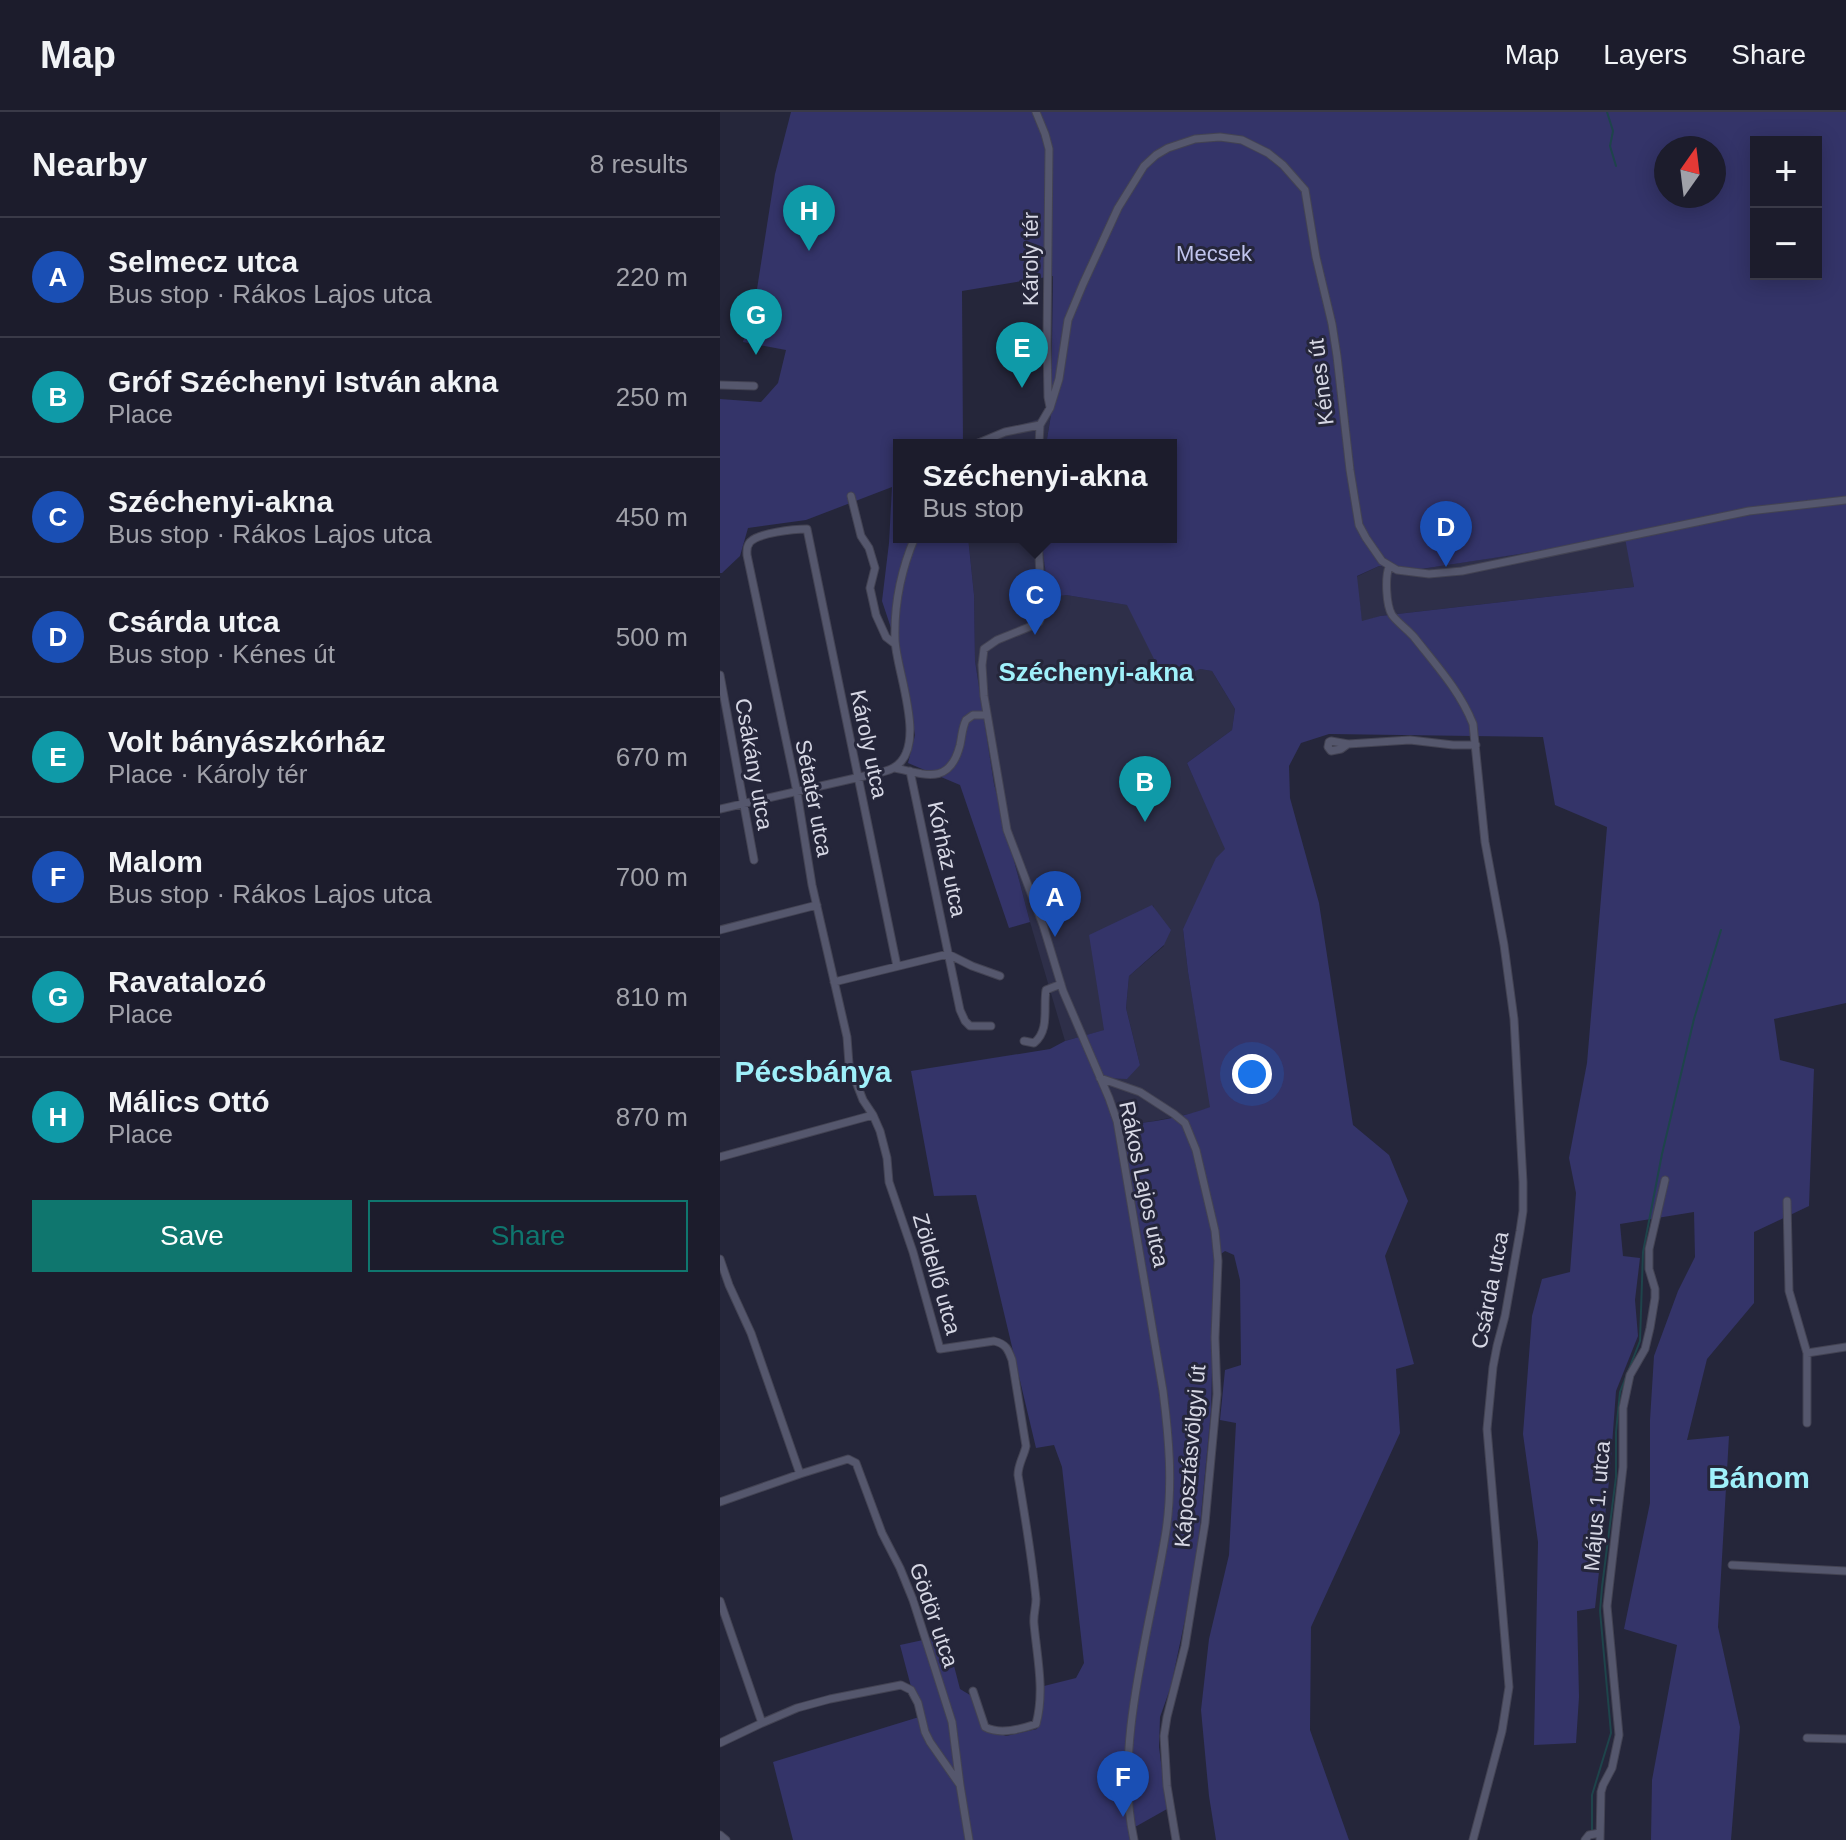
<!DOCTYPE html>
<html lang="en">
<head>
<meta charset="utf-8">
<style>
  :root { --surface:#1c1c2c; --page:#252534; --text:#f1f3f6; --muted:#a0a1a9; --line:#3a3a48; --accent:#0f766e }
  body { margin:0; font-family:Helvetica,sans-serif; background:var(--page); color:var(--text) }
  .controls { position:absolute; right:24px; top:24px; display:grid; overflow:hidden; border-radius:0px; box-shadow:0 4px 20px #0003 }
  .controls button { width:72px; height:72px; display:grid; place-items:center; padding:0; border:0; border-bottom:2px solid var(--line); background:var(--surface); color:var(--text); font:40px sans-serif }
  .compass { position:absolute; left:934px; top:24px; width:72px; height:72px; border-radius:50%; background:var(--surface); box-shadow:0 4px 20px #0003; rotate:14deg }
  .you { position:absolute; left:532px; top:962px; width:28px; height:28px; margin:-20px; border:6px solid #fff; border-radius:50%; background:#1a73e8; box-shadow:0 0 0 12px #1a73e833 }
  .badge { display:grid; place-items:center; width:52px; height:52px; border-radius:50%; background:var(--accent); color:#fff; font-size:26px; font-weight:700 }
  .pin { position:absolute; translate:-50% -66px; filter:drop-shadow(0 2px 4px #0008) }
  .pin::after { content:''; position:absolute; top:42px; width:28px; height:24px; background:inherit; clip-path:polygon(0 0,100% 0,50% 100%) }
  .popup { position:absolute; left:173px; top:327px; width:284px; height:104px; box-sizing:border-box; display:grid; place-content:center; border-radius:0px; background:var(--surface); filter:drop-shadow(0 2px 6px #0005); font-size:26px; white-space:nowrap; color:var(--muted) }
  .popup b { font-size:30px; color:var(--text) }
  .popup::after { content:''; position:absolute; left:50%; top:100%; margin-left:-16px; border:16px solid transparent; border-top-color:var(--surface) }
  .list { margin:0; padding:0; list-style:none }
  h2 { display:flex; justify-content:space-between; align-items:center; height:104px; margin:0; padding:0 32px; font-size:34px }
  h2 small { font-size:26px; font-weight:400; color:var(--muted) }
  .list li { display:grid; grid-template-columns:52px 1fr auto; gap:24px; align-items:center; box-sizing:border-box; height:120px; padding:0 32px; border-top:2px solid var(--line) }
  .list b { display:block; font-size:30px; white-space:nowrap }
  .list p { margin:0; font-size:26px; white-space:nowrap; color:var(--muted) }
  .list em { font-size:26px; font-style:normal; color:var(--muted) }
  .actions { display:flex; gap:16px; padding:24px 32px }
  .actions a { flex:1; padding:18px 0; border:2px solid var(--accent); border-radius:0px; text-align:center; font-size:28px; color:var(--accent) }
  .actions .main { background:var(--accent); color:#fff }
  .map { position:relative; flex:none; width:1126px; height:1728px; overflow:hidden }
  header { display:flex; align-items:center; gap:48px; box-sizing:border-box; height:112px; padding:0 40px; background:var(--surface); border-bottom:2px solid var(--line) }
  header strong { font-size:38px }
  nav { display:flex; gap:44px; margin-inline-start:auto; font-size:28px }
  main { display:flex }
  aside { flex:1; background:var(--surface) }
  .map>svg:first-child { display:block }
  .built { fill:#2e2f49 }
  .green { fill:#343469; fill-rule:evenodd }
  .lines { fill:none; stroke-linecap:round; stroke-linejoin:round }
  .stream { stroke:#1e444b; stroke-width:2 }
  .minor-casing { stroke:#434353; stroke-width:9 }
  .minor { stroke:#55576d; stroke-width:7 }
  .labels { text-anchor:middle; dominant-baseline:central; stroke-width:6; stroke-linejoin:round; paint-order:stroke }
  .park-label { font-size:22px; fill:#c1c5ee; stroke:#25263a }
  .street-label { font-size:22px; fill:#d6d7e4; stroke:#25263a }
  .quarter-label { font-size:26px; font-weight:bold; fill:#9ff0fa; stroke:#25263a }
  .district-label { font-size:30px; font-weight:bold; fill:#9ff0fa; stroke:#25263a }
</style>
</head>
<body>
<header>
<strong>Map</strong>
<nav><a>Map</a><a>Layers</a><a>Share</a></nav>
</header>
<main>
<aside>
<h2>Nearby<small>8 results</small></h2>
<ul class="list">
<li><span class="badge" style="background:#1a4fb4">A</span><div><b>Selmecz utca</b><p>Bus stop · Rákos Lajos utca</p></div><em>220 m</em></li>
<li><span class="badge" style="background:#0f9aa8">B</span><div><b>Gróf Széchenyi István akna</b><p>Place</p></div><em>250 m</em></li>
<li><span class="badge" style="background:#1a4fb4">C</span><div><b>Széchenyi-akna</b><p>Bus stop · Rákos Lajos utca</p></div><em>450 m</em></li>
<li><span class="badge" style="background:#1a4fb4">D</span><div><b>Csárda utca</b><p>Bus stop · Kénes út</p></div><em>500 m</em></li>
<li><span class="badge" style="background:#0f9aa8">E</span><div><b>Volt bányászkórház</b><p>Place · Károly tér</p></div><em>670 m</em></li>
<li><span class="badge" style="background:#1a4fb4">F</span><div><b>Malom</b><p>Bus stop · Rákos Lajos utca</p></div><em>700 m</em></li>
<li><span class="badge" style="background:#0f9aa8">G</span><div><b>Ravatalozó</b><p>Place</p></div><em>810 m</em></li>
<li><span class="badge" style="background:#0f9aa8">H</span><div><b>Málics Ottó</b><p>Place</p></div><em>870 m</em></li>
</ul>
<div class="actions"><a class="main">Save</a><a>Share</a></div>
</aside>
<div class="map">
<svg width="1126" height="1728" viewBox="0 0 1126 1728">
  <rect width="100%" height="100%" fill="#25263a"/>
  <path class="built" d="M331,303L326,333H243V331Z
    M248,425H321L346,483L408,493L480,557L492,559L515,597L512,618L467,651L506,737L463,817L468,860L491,995L474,1001L434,1009L402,1013L384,965L420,953L406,896L409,864L444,834L433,793L385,918L345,929L310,810L274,672L255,549L254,483Z
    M906,425L914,475L660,504L642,510L636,465L659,454L701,457Z"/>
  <path class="green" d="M71,0H1126V891L1054,907L1060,948L1094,957L1089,1094L1034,1120V1191L987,1247L967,1328L1009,1324L998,1515L1020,1615L1011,1728H931L932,1668L957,1533L904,1517L930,1391V1308L934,1244L958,1179L975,1145L974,1100L900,1112L903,1144L920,1146L915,1188L918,1224L896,1279L890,1360L875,1496L857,1499L859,1585L856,1631L814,1633L818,1430L803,1322L812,1204L822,1167L850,1160L856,1081L849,1046L867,951L887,715L835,693L823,625L609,622L581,631L569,654L570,686L599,791L633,1013L669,1043L688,1089L665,1144L694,1252L676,1257L680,1321L591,1515L590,1618L629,1728H496L489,1684L481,1598L489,1527L509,1443L516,1311L500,1308L505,1258L521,1253L520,1168L514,1143L505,1139L495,1146L491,1299L476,1455L451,1574L440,1605L439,1635L447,1697L415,1715L417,1728H73L53,1650L199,1605L180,1533L226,1523L240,1577L250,1583L267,1617L286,1624L317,1617L324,1574L356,1566L364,1551L342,1355L334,1333L316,1336L256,1083L214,1084L191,959L330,937L345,929L384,918L369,823L432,793L451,818L444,833L409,864L406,896L420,953L407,967L385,966L402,1013C432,1010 462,1006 490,995L468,860L463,817L496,746L505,737L467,651L512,618L515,597L492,559L480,557L446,571L407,493L346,483L329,485L321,425H451V333H326L331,303L333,164L242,179L243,333H179V425H248L254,483L255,549L274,672L310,810L289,816L240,673L188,651L195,623L183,552L162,489L169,431L172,375L86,408L28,416L20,444L2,461H0V287L41,290L58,271L66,238L23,230L37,177L55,62ZM1036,30H1096V162H1036ZM946,36H994V84H946ZM905,426L914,475L660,504L642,509L637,464L659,454L701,457Z"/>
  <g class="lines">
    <path class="stream" d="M887,0L893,19L890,34L896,54
      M872,1719V1683L891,1621L880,1499L882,1475L896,1365V1320L900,1280L920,1229L923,1140L942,1042L974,907L1001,818"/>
    <defs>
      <path id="minor" d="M316,0L325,22L329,37L327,230L328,285L330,295
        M0,273L34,274
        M254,333L285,320L320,313
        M319,333L320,313L330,296L339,267L348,208L363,172L398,96L424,54L436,43L448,36L475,27L500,25L522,28L548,41L563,53L585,78L596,145L612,212L617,244L630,358L637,401L639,413L646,426L662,449L677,458L709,462L742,459L1029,399L1126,388
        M131,384L141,424L149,436L155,456L150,476L156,503L166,525L175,532
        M318,425L322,503L319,510L314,513L277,528L264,537L262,553L264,584L287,718L323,813L343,879L389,986L397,1009L443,1279C449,1326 453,1372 446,1419C431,1514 393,1634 414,1728
        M669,455C665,465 666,493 672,503C678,511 687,517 694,525C716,553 740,579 753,612L765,730L784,833L794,907L803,1070V1099L800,1119L785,1204L777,1234L773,1255L767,1317L789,1575L782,1619L753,1728
        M0,563L34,748
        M628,632L621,637L611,639L608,635L609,630L611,629L628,632L690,628L733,633H756
        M175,656C206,663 230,673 240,633C242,624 242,616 246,608L253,603H267
        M190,659L240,898L245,909L250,914H271
        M0,697L162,660C166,659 170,658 173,656C210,636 175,557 175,527C174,491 181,458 195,425
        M0,818L97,793
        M114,870L228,842L252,854L280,864
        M304,929L314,931C330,918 323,896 326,878L341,872
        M380,966L420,980L454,1002L465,1011L476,1038L495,1119L498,1149L495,1226L497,1282L485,1411L465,1534L447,1605L444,1624L447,1674L456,1728
        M153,1003L143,988L129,952L127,925L92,773L77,680L27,443C27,438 26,435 30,430C38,421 74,417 87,417L177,854
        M0,1045L153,1003L160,1019L167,1046L169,1070L193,1140L220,1237L274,1229C286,1232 288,1237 292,1248L306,1334C304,1344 298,1352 298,1363C305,1404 312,1446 316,1487C316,1496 313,1503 314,1512C317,1545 325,1579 316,1612C301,1617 280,1623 265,1615L253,1579
        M1067,1089L1069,1179L1087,1241L1126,1235
        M0,1147L9,1173L31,1221L80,1362
        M1087,1311V1241
        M0,1390L80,1362L128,1347L136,1351L162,1421L180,1456L193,1488L232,1610L240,1673
        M1012,1453L1126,1459
        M0,1489L42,1611L0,1631
        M42,1611L77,1596L110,1587L181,1573L191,1578L198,1591L205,1620L210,1630L240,1673L249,1728
        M1087,1626L1126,1627
        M0,1723L6,1728
        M865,1728L869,1723L880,1721
        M880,1728L881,1680L883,1673L892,1656L899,1623L887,1494L903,1355V1296L910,1263L925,1237L930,1216L935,1186V1177L929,1157V1137L945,1068"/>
    </defs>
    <use href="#minor" class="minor-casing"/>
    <use href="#minor" class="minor"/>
  </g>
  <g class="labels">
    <g class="park-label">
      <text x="494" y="141">Mecsek</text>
    </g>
    <g class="street-label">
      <text transform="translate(310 147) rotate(-90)">Károly tér</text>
      <text transform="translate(601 270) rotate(-97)">Kénes út</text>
      <text transform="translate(149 632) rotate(78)">Károly utca</text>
      <text transform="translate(34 652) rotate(80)">Csákány utca</text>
      <text transform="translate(94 686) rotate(79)">Sétatér utca</text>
      <text transform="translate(227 747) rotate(78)">Kórház utca</text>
      <text transform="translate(424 1072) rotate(78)">Rákos Lajos utca</text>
      <text transform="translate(217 1162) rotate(74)">Zöldellő utca</text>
      <text transform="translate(770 1178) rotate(-79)">Csárda utca</text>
      <text transform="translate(470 1344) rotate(-85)">Káposztásvölgyi út</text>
      <text transform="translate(877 1394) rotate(-85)">Május 1. utca</text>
      <text transform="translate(214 1503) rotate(71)">Gödör utca</text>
    </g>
    <g class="quarter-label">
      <text x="376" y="560">Széchenyi-akna</text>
    </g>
    <g class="district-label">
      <text x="93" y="959">Pécsbánya</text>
      <text x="1039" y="1365">Bánom</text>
    </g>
  </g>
</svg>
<div class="controls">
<button>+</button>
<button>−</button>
</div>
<svg class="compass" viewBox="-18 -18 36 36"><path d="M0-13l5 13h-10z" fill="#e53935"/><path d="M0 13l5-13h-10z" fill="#a0a1a9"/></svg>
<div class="you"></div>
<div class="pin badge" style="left:335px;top:825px;background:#1a4fb4">A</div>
<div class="pin badge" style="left:425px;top:710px;background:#0f9aa8">B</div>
<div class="pin badge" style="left:315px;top:523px;background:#1a4fb4">C</div>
<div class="popup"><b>Széchenyi-akna</b>Bus stop</div>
<div class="pin badge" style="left:726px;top:455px;background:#1a4fb4">D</div>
<div class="pin badge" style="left:302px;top:276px;background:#0f9aa8">E</div>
<div class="pin badge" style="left:403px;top:1705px;background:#1a4fb4">F</div>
<div class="pin badge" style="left:36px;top:243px;background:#0f9aa8">G</div>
<div class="pin badge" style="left:89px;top:139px;background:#0f9aa8">H</div>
</div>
</main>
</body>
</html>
